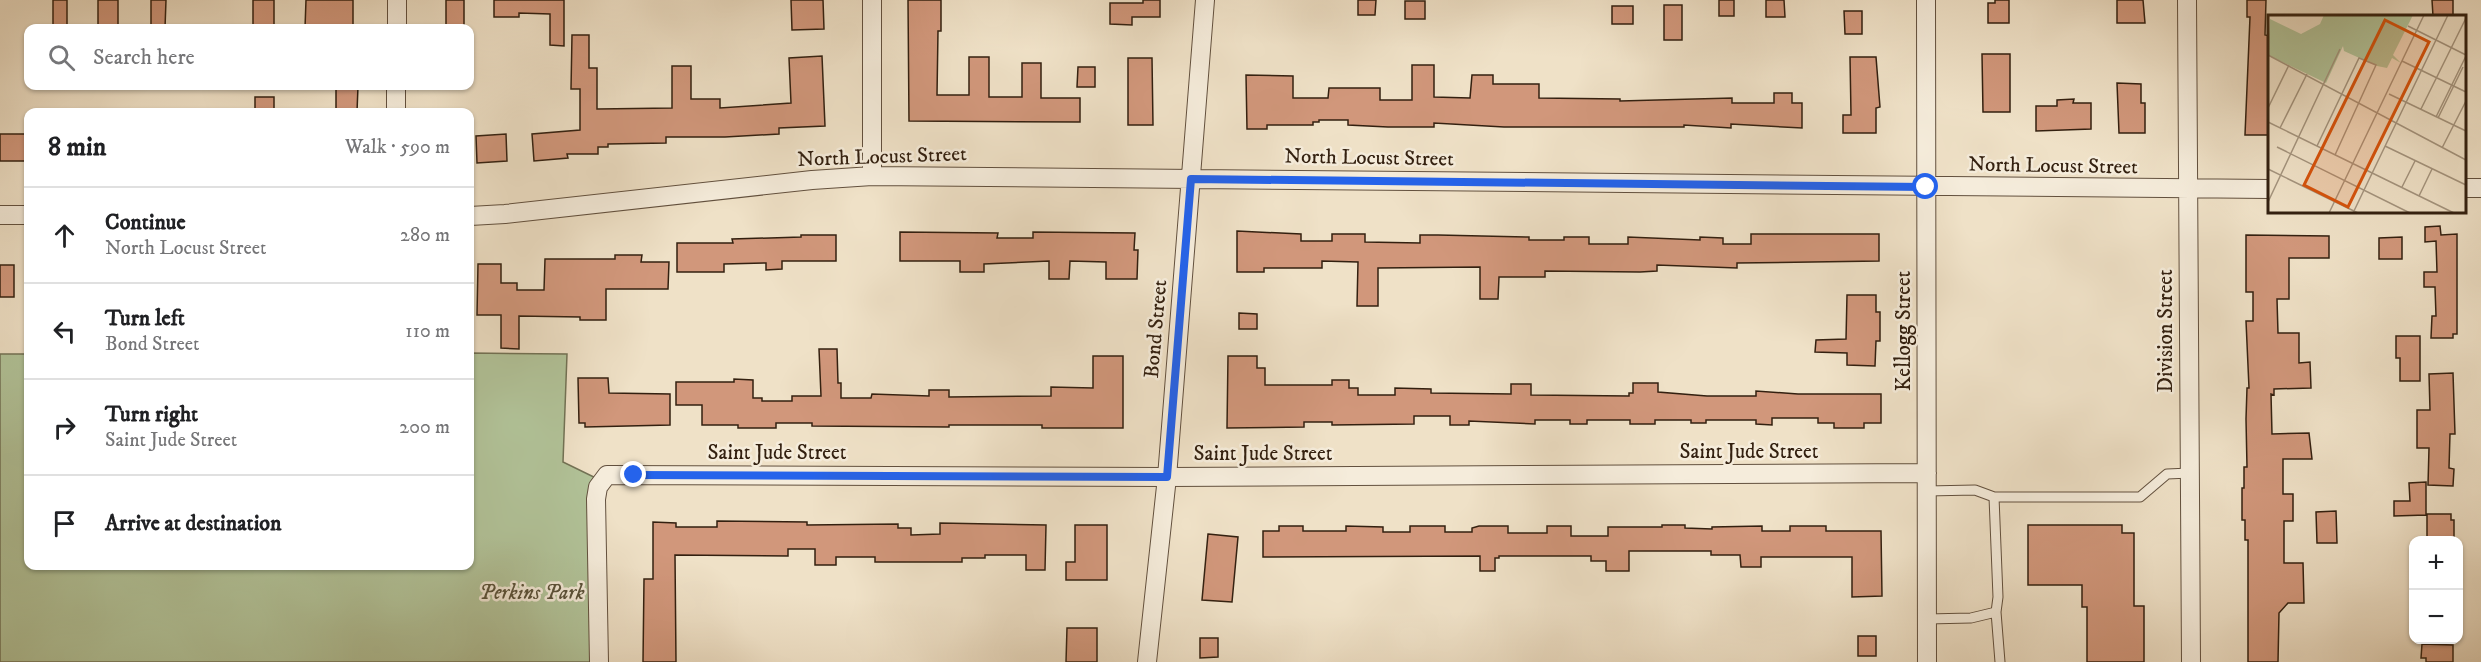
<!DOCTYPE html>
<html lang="en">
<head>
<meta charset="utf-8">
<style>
  :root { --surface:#fff; --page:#f2f2f2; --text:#202124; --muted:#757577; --line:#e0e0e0 }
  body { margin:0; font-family:"IM FELL DW Pica",serif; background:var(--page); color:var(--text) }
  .controls { position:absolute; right:18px; bottom:18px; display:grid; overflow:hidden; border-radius:12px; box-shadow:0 2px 4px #0004 }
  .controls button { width:54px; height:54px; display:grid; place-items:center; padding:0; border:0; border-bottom:2px solid var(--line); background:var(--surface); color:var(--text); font:30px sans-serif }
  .stop { position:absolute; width:18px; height:18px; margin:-14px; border:4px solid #2563eb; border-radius:50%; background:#fff }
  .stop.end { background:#2563eb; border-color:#fff; box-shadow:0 2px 6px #0008 }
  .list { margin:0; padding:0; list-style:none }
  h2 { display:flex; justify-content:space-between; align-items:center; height:78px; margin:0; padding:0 24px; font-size:26px }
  h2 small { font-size:20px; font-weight:400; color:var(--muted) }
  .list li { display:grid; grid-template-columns:39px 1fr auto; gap:18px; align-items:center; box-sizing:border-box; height:96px; padding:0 24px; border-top:2px solid var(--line) }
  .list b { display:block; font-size:22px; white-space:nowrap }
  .list p { margin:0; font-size:20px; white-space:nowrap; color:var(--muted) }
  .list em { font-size:20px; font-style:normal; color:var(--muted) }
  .icon { flex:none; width:33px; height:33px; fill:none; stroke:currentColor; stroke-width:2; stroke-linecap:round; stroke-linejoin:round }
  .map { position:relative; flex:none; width:2481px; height:662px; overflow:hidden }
  .search { position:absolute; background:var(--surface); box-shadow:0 2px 4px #0004; left:24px; top:24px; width:450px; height:66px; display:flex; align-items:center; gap:15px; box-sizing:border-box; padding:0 21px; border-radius:12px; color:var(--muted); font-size:22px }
  .panel { position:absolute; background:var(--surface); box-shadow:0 2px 4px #0004; left:24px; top:108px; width:450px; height:462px; border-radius:12px }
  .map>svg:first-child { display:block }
  .green { fill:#b2c49a; stroke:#727255; stroke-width:1.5 }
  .building { fill:#d1977b; stroke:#332010; stroke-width:1.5 }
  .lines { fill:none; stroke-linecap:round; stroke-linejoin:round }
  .lane-casing { stroke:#62503e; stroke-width:11 }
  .street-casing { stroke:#62503e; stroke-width:20 }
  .lane { stroke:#f5ecdb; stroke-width:9 }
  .street { stroke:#f5ecdb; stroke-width:18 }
  .route { stroke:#2563eb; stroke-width:8 }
  .labels { text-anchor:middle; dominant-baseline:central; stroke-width:5; stroke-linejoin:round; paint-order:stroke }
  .street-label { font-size:21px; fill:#332010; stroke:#f5ecdb }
  .park-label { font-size:21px; font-style:italic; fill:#595139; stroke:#f5ecdb }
  .inset-road { fill:none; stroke:#a4947e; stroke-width:1.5 }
  .view { fill:#d6530c; fill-opacity:0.15; stroke:#d6530c; stroke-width:3 }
  .inset-edge { fill:none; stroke:#332010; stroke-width:3 }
</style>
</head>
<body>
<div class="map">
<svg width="2481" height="662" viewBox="0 0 2481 662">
  <rect width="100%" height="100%" fill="#efe1c7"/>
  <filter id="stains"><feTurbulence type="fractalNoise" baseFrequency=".00333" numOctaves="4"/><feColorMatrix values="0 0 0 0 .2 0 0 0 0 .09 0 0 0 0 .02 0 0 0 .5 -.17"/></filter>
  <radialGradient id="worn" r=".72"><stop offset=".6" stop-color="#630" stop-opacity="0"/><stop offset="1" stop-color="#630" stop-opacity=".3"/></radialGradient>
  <path class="green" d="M470,353L567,354L563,462L602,481L600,662H0V354H28V566H470Z"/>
  <path class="building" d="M53,0H67V28H53Z
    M98,0H118V28H98Z
    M151,0H166L165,28H151Z
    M253,0H274V28L253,27Z
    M306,0H353V28H305Z
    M446,0H464V28H446Z
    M494,0H564V46L550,45V14L519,13V17H494Z
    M791,0H823L824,29L792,30Z
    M908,0H941V31H938L937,95H969V57H989V97H1022V63H1041V98H1080V122L909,121Z
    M1143,0H1160V17H1132V25L1110,24V3H1143Z
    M1358,0H1376L1375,15H1358Z
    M1719,0H1734V16H1719Z
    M1766,0H1784L1785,17H1766Z
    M1995,0H2009V23H1988V3H1995Z
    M2117,0H2143L2145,23H2117Z
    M2247,0H2266L2265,35L2270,36V135H2245L2250,17H2247Z
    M2432,0H2453V16H2433Z
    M1405,1H1425V19H1405Z
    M1664,5H1682V40H1664Z
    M1612,6H1633V24H1612Z
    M1844,11H1862V34H1845Z
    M572,35H589V68H597V109L672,108V66H691V99H720V108L791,103L789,58L822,56L825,126L779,128V134L725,137H666V143L608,144V147H598V154H567L568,158L534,161L532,134L580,130V89H571Z
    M1982,54H2010V112H1983Z
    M1850,57H1876L1880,107L1876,108V133H1843V115H1851Z
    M1128,58H1152L1153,125H1128Z
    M1412,65H1434V97L1470,98L1472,75H1493V84H1539V98L1620,99V101L1732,98V103H1774V93H1792V103H1802V128L1731,124V128L1684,125V127H1504L1434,123V127H1388L1348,125V120H1319V122H1313V125H1267V129H1247L1246,75L1293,76V98H1328L1329,88H1380V100H1412Z
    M1078,67H1095V87H1077Z
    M2117,83L2141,84V103H2145V133H2119Z
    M336,86H358L357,112H336Z
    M255,97H274V112H255Z
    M2074,99L2073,103H2091V129L2036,131V106H2057V100Z
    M0,134H28V161H0Z
    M506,134L507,161L477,163L476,136Z
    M2440,226L2441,235L2457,234V334H2453V338H2431L2432,316H2436L2435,287H2424V272H2437L2436,241L2425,242V227Z
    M1237,231L1301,234V241H1332V234H1365V242L1420,243V235H1438L1529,237V240H1564V237H1589V244H1628V237L1700,240V237L1723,238V244H1751V234H1879V261L1737,263V268L1657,265V271L1640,272L1545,271V277H1499L1498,299H1480V267L1378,268V306H1357L1358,262L1322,261V268H1264V272H1237Z
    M900,232L998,233L997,238H1033V232L1135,233L1134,250H1138L1137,279H1106V262L1070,261L1069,279H1049V261L984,264V272H960V261H900Z
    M801,235H836V261H782V269L766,270V263L724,264V272H677V243H733L732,239L801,237Z
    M2246,235L2329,236V258H2289V299H2277L2278,333H2299V363L2310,362L2311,388L2274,389V395L2271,394L2272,434L2309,433L2312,459H2283V494H2293V521H2284V563H2303L2304,603H2288L2279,613L2278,662H2248V540H2245V520H2242V488H2244V467H2247L2246,419L2247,388H2249L2246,321H2253V292H2246Z
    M2402,237V259H2379V238Z
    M615,255H642L641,262H669L668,289H606V320H580V317L519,316V349L501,348V315H477L478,264H501V283H517V290H544L545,259H615Z
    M0,265H14V297H0Z
    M1847,295H1876V312H1880V341H1876L1875,366L1847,365V353L1815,352L1816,340L1846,339Z
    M1239,313L1257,314V329H1239Z
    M2396,336H2420V381H2400V358H2396Z
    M819,349H837L838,383H841V398H871L872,394L929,396V390H949V397L1051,396V387L1093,388V356H1123V428H1042V425H949V427L812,426V423H776V428H738V425H702V405H676V382H734V379L753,380V398H762V401H792V396H821Z
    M1228,356H1257V368H1265V385H1332V380H1349V388H1358V395H1395V388L1431,389V393L1511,394V384H1531V395L1629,396V393H1633V383H1658V392L1707,396H1756V391L1798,394H1881V423H1864V428H1834V423H1818V418H1772V425L1756,424V420H1706V423H1691V420H1655V424H1630V420H1587V424H1570V420H1535V424L1469,421V425H1450V416H1414V424L1332,425V422H1304V427L1227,428Z
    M2453,373L2455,434H2450L2449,468L2454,469L2453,486L2428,485L2429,448H2417V410H2430L2429,374Z
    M578,378H608L609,393L670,394V425L585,427V423H579Z
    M2426,482V515L2394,516V501H2410L2409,483Z
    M2336,511L2337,543H2317L2316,512Z
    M2427,514H2451V520H2454V539H2427Z
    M717,521L807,522V525L898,524V528H911V535L940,534V523L1046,525L1045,570H1026V555H985V558H962V562H875V557H836V565H815V549H788V556L675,555L676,662H643L644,579H653V522L676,523V527H717Z
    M1075,525H1107V580H1066V562H1075Z
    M1662,525H1685V528L1712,529V527L1762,526V531H1790V526H1826V531H1881L1882,596L1852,597V557H1761V567H1741L1740,555H1711V551H1629V571H1606V561H1591V556H1499V558H1495V571H1480V556L1263,557V531H1279V526H1303V531H1346V526L1383,527V532H1410V526H1445V532H1472V528L1479,526H1508V533H1547V526H1571V536H1608V527H1662Z
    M2028,525H2122V533H2134V606H2144V662H2087V607H2082V585H2028Z
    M1208,534L1238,537L1232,602L1202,600Z
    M1067,628H1097V662H1066Z
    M1858,636H1876V656H1858Z
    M1200,638H1218V657L1200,658Z
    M2422,644L2453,645V662H2426V658H2421Z"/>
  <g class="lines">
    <defs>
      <path id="lane" d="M1927,491L1975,490L1994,497H2140L2167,474L2190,473
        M1996,612L2000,662
        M1927,619L1971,618L1996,612L1998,597L1994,497"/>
      <path id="street" d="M872,0V176
        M1926,0L1927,662
        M2187,0L2191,662
        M397,28V0
        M396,112V86
        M2464,188H2481
        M0,215H28
        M470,216L505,214L812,180L872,176L2270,189
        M599,662L596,499L598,487L607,475L1167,477L1927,473
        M1147,662L1167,477L1205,0"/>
    </defs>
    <use href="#lane" class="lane-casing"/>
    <use href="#street" class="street-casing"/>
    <use href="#lane" class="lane"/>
    <use href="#street" class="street"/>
  </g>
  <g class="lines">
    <path class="route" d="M634,475L1167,477L1191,179L1926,187"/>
  </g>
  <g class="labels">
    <g class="street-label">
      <text transform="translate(882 157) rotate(-2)">North Locust Street</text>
      <text transform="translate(1369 158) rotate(1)">North Locust Street</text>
      <text transform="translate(2053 166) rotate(1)">North Locust Street</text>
      <text transform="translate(1156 329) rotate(-85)">Bond Street</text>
      <text transform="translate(1904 331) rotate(-90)">Kellogg Street</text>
      <text transform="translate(2166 331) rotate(-90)">Division Street</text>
      <text x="1749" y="452">Saint Jude Street</text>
      <text x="777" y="453">Saint Jude Street</text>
      <text x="1263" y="454">Saint Jude Street</text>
    </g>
    <g class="park-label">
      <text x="532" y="593">Perkins Park</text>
    </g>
  </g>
  <g transform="translate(2268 15)">
    <rect width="198" height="198" fill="#efe1c7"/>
    <path d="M56,0H145L125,40L133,48L124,43L119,53L109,51L76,36L75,31L58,68L0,40L2,4L33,19L52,9Z" fill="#b2c49a"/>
    <path class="inset-road" d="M140,11L198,40M0,40L198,145M134,46L198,77M121,79L198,116M0,93L21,50M153,94L198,3M168,102L198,41M170,103L195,52M0,107L186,198M12,113L39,59M49,131L91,43L108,50L67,140M117,131L198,170M9,132L142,198M174,133L198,86M0,154L90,198M134,172L147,146M151,181L164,154M0,187L72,34M61,198L156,0M85,198L180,0"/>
    <path class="view" d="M117,5L161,27L80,192L36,170Z"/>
    <rect width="198" height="198" class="inset-edge"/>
  </g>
  <rect width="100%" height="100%" filter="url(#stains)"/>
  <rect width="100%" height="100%" fill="url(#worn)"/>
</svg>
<div class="controls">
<button>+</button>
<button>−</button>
</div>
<div class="stop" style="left:1926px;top:187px"></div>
<div class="stop end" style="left:634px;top:475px"></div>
<div class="search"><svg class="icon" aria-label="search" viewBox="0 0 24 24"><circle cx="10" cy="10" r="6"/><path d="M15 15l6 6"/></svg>Search here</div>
<section class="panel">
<h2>8 min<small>Walk · 590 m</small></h2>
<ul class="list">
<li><svg class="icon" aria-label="ahead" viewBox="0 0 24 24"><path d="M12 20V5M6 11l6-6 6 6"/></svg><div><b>Continue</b><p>North Locust Street</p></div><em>280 m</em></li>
<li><svg class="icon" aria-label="left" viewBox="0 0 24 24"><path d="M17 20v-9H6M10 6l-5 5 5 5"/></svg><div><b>Turn left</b><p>Bond Street</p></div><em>110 m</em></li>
<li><svg class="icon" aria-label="right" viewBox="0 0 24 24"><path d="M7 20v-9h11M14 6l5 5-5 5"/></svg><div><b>Turn right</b><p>Saint Jude Street</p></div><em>200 m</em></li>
<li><svg class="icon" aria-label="arrive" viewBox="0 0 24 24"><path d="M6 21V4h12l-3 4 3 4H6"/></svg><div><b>Arrive at destination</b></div></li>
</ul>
</section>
</div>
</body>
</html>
